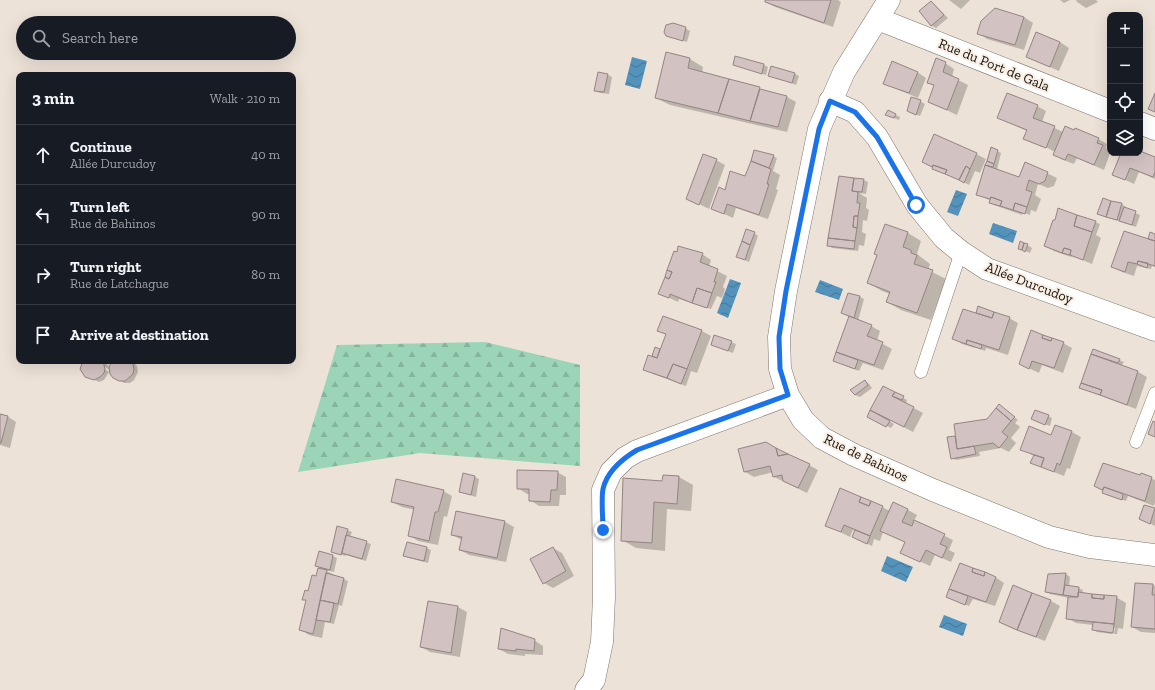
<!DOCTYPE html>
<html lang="en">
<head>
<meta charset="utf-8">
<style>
  :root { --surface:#171b24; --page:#242831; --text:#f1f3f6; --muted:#9ea1a6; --line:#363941 }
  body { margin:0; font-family:"Zilla Slab",serif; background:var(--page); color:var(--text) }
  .controls { position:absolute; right:12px; top:12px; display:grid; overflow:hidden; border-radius:8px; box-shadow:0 4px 16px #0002 }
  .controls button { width:36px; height:36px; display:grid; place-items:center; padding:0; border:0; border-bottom:1px solid var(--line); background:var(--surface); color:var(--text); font:20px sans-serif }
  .stop { position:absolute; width:12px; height:12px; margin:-9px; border:3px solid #1a73e8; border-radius:50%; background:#fff }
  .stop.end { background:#1a73e8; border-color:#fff; box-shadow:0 1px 4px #0008 }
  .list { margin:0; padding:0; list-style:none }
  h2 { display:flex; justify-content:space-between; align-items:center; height:52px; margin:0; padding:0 16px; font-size:17px }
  h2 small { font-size:13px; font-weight:400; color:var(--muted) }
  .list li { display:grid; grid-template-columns:26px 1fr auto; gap:12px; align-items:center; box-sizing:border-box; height:60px; padding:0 16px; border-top:1px solid var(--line) }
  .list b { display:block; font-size:15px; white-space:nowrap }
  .list p { margin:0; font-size:13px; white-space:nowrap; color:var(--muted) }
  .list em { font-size:13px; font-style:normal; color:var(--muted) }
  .icon { flex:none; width:22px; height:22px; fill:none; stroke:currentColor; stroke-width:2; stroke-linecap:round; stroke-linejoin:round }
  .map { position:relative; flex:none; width:1155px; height:690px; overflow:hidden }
  .search { position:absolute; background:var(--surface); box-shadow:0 4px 16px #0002; left:16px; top:16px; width:280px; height:44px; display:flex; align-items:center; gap:10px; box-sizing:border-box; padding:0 14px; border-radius:22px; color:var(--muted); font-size:15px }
  .panel { position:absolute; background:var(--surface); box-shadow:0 4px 16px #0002; left:16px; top:72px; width:280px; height:292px; border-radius:8px }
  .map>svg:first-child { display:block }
  .forest { fill:url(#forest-firs) }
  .water { fill:url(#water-waves) }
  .shadow { fill:#0003 }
  .building { fill:#d3c2c2; stroke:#948483 }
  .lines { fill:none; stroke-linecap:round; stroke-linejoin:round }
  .service-casing { stroke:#7f756b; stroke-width:13 }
  .minor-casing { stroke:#7f756b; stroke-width:23 }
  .service { stroke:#fff; stroke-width:12 }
  .minor { stroke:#fff; stroke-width:22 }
  .route { stroke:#1a73e8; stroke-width:5 }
  .labels { text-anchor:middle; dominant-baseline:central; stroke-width:4; stroke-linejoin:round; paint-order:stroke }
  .street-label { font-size:14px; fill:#16120e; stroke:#faefe4 }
</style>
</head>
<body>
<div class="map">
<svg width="1155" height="690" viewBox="0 0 1155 690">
  <defs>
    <pattern id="forest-firs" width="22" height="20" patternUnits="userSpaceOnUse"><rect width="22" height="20" fill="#9bd4b7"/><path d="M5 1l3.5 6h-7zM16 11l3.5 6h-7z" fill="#85b59c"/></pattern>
    <pattern id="water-waves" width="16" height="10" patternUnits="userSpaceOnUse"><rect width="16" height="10" fill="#5392ba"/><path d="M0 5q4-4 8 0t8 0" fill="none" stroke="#447696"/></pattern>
  </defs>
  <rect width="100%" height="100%" fill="#ede2d7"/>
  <path class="forest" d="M485,342L580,365V466L420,453L298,472L337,345Z"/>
  <path class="water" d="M632,57L647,61L640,89L625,85Z
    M956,190L967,194L958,216L947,212Z
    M993,223L1017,231L1013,243L989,234Z
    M730,279L741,283L728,318L717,313Z
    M820,280L843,289L839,300L815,292Z
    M887,556L913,567L906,582L881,571Z
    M944,615L967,624L963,636L939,627Z"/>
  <path class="shadow" d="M766,0H838L841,2L833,27L775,7L766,2Z
    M949,0H970L961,9Z
    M1060,0H1070L1064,3Z
    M1076,0H1096L1098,2L1086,8L1077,2Z
    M931,2L935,5L948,18L936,28L932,26L920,11Z
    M1024,17L1033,23L1024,50L987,39L978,33Z
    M685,28L690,31L687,42L667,35Z
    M1060,42L1069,48L1059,71L1027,57Z
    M667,53L690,59L703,67L702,73L787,97L796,102L787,132L670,105L656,98Z
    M736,57L764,65L768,67L766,75L734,64Z
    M945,63L954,69L952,77L968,85L957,115L929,102L935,86L928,82Z
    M917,72L926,78L918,98L894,88L885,83Z
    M795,74L799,76L796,85L770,75Z
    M608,75L612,77L609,94L600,93L595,91Z
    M920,101L925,104L920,116L912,113Z
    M1037,106L1046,111L1042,122L1063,132L1098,139L1107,144L1106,148L1110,150V153L1104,170L1077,158L1074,164L1063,160L1054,155L1055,152L1042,145L1041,147H1042L1024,139L1027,131L999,118Z
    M896,115L900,117L899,120L891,117Z
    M997,151L1001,153L997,170L1020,178L1026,163L1057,178L1054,186L1048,188L1038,184L1035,195L1041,199L1036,212L1031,210L1030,215L1022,212V215L994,205L990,202L991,201L977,194L986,165Z
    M1140,152L1155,158V179L1139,172L1134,184L1114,175L1122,153H1140Z
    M976,154L986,159L980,173L975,171L969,185L923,161Z
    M773,156L777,158L773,171L780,175L776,189L778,190L768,219L736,208L733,218L713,209L725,191L746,177L752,161Z
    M716,160L725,165L709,209L695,202Z
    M840,177L863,180L868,182L866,194L859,193L867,198L866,208L869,210L867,221L863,220L862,232L866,234L864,246L859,245L858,251L832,248L828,245Z
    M1103,199L1122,204L1126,207V209L1140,215L1136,227L1103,216Z
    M1095,222L1100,224L1096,235L1101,238L1092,264L1075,257L1072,256L1071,257L1054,251L1045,246Z
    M885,225L908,233L921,241L917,254L930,264L928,270L946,279L931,320L901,310L887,302L890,294L882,291L868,283L878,255Z
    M754,233L758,236L749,262L742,259Z
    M1155,235V267L1152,266L1151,269L1137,266L1134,276L1122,272L1113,267Z
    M1027,245L1032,248L1030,253L1019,248Z
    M702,254L711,260L709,267L727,276L723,287L725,289L722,298L717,296L711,309L679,299L678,302L659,293Z
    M860,297L864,299L858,321L871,326L880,331L877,341L892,349L883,370L863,363L859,371L834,361L841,355L837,352L850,317L843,313Z
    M977,312L1009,318L1018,323L1008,355L986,348L985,351L975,347V348L962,344L953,338L981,315Z
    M663,317L702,331L711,336L697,373L691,371L686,386L653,374L644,369L657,359L653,355L656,348L661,350L666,335L659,330Z
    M715,336L736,344L733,353L717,347Z
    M1063,343L1072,348L1063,373L1042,365L1039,373L1020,364Z
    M1093,350L1119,360L1124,362L1121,366L1138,372L1147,377L1136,409L1080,388Z
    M84,361H103L108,365L109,369L113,361H132L137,366L138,372L134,380L130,383H124L119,380L110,370L102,365L101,367L109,372L104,380L99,382L86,376Z
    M865,381L869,384L872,388L860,397L855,395Z
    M884,387L907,400L906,404L923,413L913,432L888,419L887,420L894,424L891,428L868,416Z
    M999,405L1018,420L1015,423L1020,427L1011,438L1016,443L1009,452L1001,448L979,452L980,456L956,460L952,458L948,438H957L987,420Z
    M0,415L7,416L16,422L10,448L0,445Z
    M1048,416L1052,418L1050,426L1036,421Z
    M1056,426L1072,432L1081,437L1070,469L1067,468L1064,476L1046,469L1034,456L1021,449L1052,436Z
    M739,450L809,465L818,470L807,493L774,477L773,472L754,477L745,472Z
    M557,472L566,477V495H560L559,506H539L530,500V494H527L518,488Z
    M464,474L475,477L479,479L476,497L460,492Z
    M1142,475L1155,480V502L1154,506L1128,496L1126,501L1107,495L1103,490L1095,486L1141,476Z
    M664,476L679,477L693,485L691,511L667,509L665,551L636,548L622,540L663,482Z
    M443,491L452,496L447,517L444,516L438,545L418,541L409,535L415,510L402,507L392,502Z
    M1144,506L1155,509V526L1140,519Z
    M882,507L890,511L908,510L917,515L914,521L953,540L949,550L955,553L951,562L935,555L930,566L910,557L906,543L883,532L880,541L874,539L872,546L857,539L856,531L853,530L850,537L826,525Z
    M505,522L514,527L506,562L469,555L460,550L462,540L452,535Z
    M347,530L352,532L350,537L371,544L366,561L346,555V556L337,554L332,552Z
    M427,548L431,550L428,563L409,558L405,556Z
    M553,548L562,553L574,576L553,588L544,583Z
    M333,556L337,558L334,572L324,570L348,581L342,606L339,605L334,624L325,622L322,638L309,635L300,629L307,601L304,599L309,592L317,577L319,568L316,566Z
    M1066,574L1070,577L1069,587L1078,588L1083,590L1082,594L1116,597L1126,603L1123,629L1118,628L1117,634H1114L1115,628H1113L1112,634L1097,632L1093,629V625L1076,623L1067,618L1069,598L1050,594L1046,591L1048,575Z
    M995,577L1004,583L995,606L973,599L969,606L947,597L951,588Z
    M1153,585L1155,586V633L1141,632L1132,627Z
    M1051,601L1060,606L1045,641L1009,627L1000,622Z
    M429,602L458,607L467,612L460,657L430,652L421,647Z
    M534,640L543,646V655L525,654V656L508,654L499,649Z"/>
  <path class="building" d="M765,0H831L824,23L765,2Z
    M931,1L944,15L931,26L919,11Z
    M995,8L1024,17L1015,45L977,34L981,21Z
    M673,23L686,27L683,41L666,36L664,32L666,25Z
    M1036,32L1060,42L1050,67L1026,57Z
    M666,52L690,58L688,68L729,79L718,113L655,98Z
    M735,56L764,64L762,74L733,65Z
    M936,58L946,62L943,72L959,79L947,110L928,102L934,85L927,83Z
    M892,61L918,72L909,93L883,84Z
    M771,66L795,73L792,83L768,76Z
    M598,72L608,74L604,92L594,91Z
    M729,79L760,87L750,121L718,113Z
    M760,89L787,96L778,127L750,121Z
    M1007,93L1038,105L1033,118L1055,126L1046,148L1023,139L1027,130L997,118Z
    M1155,93V112L1148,109Z
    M911,97L921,100L916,115L907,111Z
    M888,110L896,114L894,118L885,115Z
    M1065,126L1074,130L1075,128L1099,138L1097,143L1103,145L1094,165L1068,154L1065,160L1053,155Z
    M934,134L977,153L970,169L966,166L959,180L945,174L947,170L933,165L932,167L922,162Z
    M991,147L998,150L994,164L987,161Z
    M754,150L774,155L769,168L751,161Z
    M1140,151L1155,157V172L1153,177L1130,168L1125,180L1112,175L1121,153H1140Z
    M703,154L717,159L699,205L686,199Z
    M751,161L771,169L767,184H769L759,215L727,204L724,214L711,209L719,187L725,190L730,171L745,176Z
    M987,161L994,164L993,167L985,165Z
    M1025,162L1048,172L1045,181L1039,184L1029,180L1026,190L1032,192L1027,207L1015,203L1013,210L1000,206L1002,201L991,197L990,199L976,195L985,165L1019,177Z
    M933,165L947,170L945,174L932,169Z
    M966,166L970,169L964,183L959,180Z
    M839,176L854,178L852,191L858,192L857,203H860L858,216H854L853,227L857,228L855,241L828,238Z
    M854,178L864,179L862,192L852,191Z
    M991,197L1002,201L1000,206L989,203Z
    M1103,198L1111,201L1106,217L1097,214Z
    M1111,201L1122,203L1117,220L1106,217Z
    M1015,203L1027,207L1025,214L1013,210Z
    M1124,207L1136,211L1132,225L1119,221Z
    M1058,208L1077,215L1074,226L1092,232L1083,260L1070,255L1071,250L1064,248L1062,253L1044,246L1053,220H1055Z
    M1077,215L1096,221L1092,232L1074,226Z
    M854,216H858L857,228L853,227Z
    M885,224L908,232L903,247L911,250V253L917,255L914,264L933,270L917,313L886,302L890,292L867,283L877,255L874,254Z
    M746,229L755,232L750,245L742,241Z
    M1124,231L1155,241V266L1138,261L1137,264L1128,262L1125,272L1111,267Z
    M1150,232L1155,234V241L1148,239Z
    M828,238L855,241L854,249L827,246Z
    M742,241L750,245L745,260L736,257Z
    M1020,241L1024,243L1022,250L1018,249Z
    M1024,243L1028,244L1025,252L1022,250Z
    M678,246L703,253L700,262L718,269L714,282H716L712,293L697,288L692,303L670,294L669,298L658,294L665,277L669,279L672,272L667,270L674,251L677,252Z
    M1064,248L1071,250L1070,255L1062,253Z
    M1138,261L1148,263L1147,268L1137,264Z
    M667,270L672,272L669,279L665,277Z
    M697,288L712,293L707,308L692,303Z
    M848,293L860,296L854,318L841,313Z
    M978,306L994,312L992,318L976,313Z
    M963,309L992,318L994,312L1010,317L999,350L967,340L966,344L952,339Z
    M663,316L702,330L687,369L673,364L667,378L643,370L648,355L657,358L666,334L657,331Z
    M849,316L872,325L867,336L883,342L874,365L836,352Z
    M1031,330L1043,335L1042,338L1051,341L1052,338L1064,342L1054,368L1032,361L1029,369L1019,364Z
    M714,335L732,341L728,351L711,345Z
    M1043,335L1052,338L1051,341L1042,338Z
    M967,340L982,345L981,349L966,344Z
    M655,347L660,349L657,358L652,356Z
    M1093,349L1120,359L1118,363L1091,354Z
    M836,352L858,360L855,369L833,361Z
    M1091,354L1138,371L1127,405L1100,395L1102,390L1081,383Z
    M83,361H103L105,369L104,373L100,377L94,380L85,377L80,369Z
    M112,361H132L134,369L133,374L125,381H119L113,378L110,374L109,367Z
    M673,364L687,369L681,384L667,378Z
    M865,380L868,385L855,395L850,390Z
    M1081,383L1102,390L1100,395L1079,388Z
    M883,386L895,392L892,396L914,407L904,427L870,410Z
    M895,392L904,396L902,400L892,396Z
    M999,404L1015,417L1011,421L996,408Z
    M996,408L1011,421L1002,432L1008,437L999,448L993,443L957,449L954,424L987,419Z
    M870,410L890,421L886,427L867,417Z
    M1035,410L1049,415L1045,425L1031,419Z
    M0,414L8,416L1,443H0Z
    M1153,421L1155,422V437L1148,434Z
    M1055,425L1072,431L1060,465L1057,463L1054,472L1041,467L1044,458L1020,450L1029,426L1051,435Z
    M955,436L957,449L974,446L976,454L951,459L947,437Z
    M766,442L776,448L778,456L788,454L810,464L798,488L783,481L782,475L773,477L770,466L744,472L738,449Z
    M776,448L788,454L778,456Z
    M1034,455L1044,458L1041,467L1030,463Z
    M1103,463L1140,475L1141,473L1152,477L1145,501L1104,487L1102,490L1094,486Z
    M517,470L558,471L557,490H551L550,502L529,501V489H517Z
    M463,473L475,476L471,495L459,492Z
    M663,475L679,476L677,504L654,502L652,543L621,541L623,478L662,481Z
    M396,479L444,490L438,512H435L429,541L408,536L414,507L391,502Z
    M1104,487L1123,494L1122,500L1102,493Z
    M840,488L861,497L859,502L869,506L871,501L883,506L870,536L844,525L841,532L825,526Z
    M861,497L871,501L869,506L859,502Z
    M893,502L908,509L902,522L912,526L914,520L945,534L940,544L947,547L942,558L926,550L920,562L900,553L905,542L880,531Z
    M1144,505L1155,508L1150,524L1139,519Z
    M456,511L505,521L497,558L459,550L462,537L451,535Z
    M337,526L348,529L341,555L331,552Z
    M855,530L870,536L867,544L852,537Z
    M346,535L367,541L362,559L342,553Z
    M407,542L427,547L424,561L403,556Z
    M553,547L566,571L543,584L530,559Z
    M319,551L333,555L330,570L315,566Z
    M960,563L973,568L972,572L984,576L985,572L996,577L986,602L949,589Z
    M318,568L327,570L313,634L299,630L306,600H302L305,590L308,591L312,575L316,576Z
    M973,568L985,572L984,576L972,572Z
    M326,573L344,578L338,604L320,600Z
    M1066,573L1063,595L1045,592L1048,574Z
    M1135,583L1153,584L1152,595H1155V629L1131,627Z
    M1013,585L1032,593L1017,630L999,622Z
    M1065,585L1079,587L1078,597L1063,595Z
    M949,589L968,596L965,605L946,597Z
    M1078,592L1092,594V598L1104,599V595L1117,596L1114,624L1066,619L1068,597H1078Z
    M1032,593L1051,600L1036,637L1017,630Z
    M1092,594L1104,595V599L1092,598Z
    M320,600L334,603L330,622L316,620Z
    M428,601L458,606L451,653L420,647Z
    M1093,622L1114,624L1113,633L1092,630Z
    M501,628L535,639L534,651L516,649V651L498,649Z"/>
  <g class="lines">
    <defs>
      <path id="service" d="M921,372L961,252
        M1136,442L1155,393"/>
      <path id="minor" d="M889,0L844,72L819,129L786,291L779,337L780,369L788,395L803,420L822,438L854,455L933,490L1049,537L1090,547L1155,555
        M878,19L1110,111
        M830,101L855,112L877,137L917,205L944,238L961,252L987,269L1155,330
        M1140,123L1155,129
        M586,690L594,680L602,642L604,597L603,490L611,472L625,458L637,451L788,395"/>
    </defs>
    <use href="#service" class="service-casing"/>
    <use href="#minor" class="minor-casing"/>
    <use href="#service" class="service"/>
    <use href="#minor" class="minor"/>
  </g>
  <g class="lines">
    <path class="route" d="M603,530C603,519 601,499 603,489C607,471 622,459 637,450L788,395L780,369L779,337L786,291L819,129L830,101L855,112L877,137L916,205"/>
  </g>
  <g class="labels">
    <g class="street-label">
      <text transform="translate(994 65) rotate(22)">Rue du Port de Gala</text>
      <text transform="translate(1029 283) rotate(21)">Allée Durcudoy</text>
      <text transform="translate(866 458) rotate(26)">Rue de Bahinos</text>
    </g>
  </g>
</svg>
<div class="controls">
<button>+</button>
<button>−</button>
<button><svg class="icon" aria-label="locate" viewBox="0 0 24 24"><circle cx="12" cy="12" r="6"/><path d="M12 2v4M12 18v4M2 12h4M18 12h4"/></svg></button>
<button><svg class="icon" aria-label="layers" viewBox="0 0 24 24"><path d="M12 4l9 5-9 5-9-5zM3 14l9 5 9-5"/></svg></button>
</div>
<div class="stop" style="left:916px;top:205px"></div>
<div class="stop end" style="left:603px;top:530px"></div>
<div class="search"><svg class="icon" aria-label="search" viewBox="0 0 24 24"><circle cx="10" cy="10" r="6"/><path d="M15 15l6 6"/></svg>Search here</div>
<section class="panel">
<h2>3 min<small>Walk · 210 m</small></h2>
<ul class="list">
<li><svg class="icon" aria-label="ahead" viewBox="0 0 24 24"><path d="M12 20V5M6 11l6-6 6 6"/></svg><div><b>Continue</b><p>Allée Durcudoy</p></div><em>40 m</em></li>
<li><svg class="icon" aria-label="left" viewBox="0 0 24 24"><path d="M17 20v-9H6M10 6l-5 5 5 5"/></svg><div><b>Turn left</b><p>Rue de Bahinos</p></div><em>90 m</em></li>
<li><svg class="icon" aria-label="right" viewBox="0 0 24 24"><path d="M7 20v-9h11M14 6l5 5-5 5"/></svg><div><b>Turn right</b><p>Rue de Latchague</p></div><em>80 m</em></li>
<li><svg class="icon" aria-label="arrive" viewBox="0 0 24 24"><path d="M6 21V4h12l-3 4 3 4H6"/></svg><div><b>Arrive at destination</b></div></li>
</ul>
</section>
</div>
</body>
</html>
